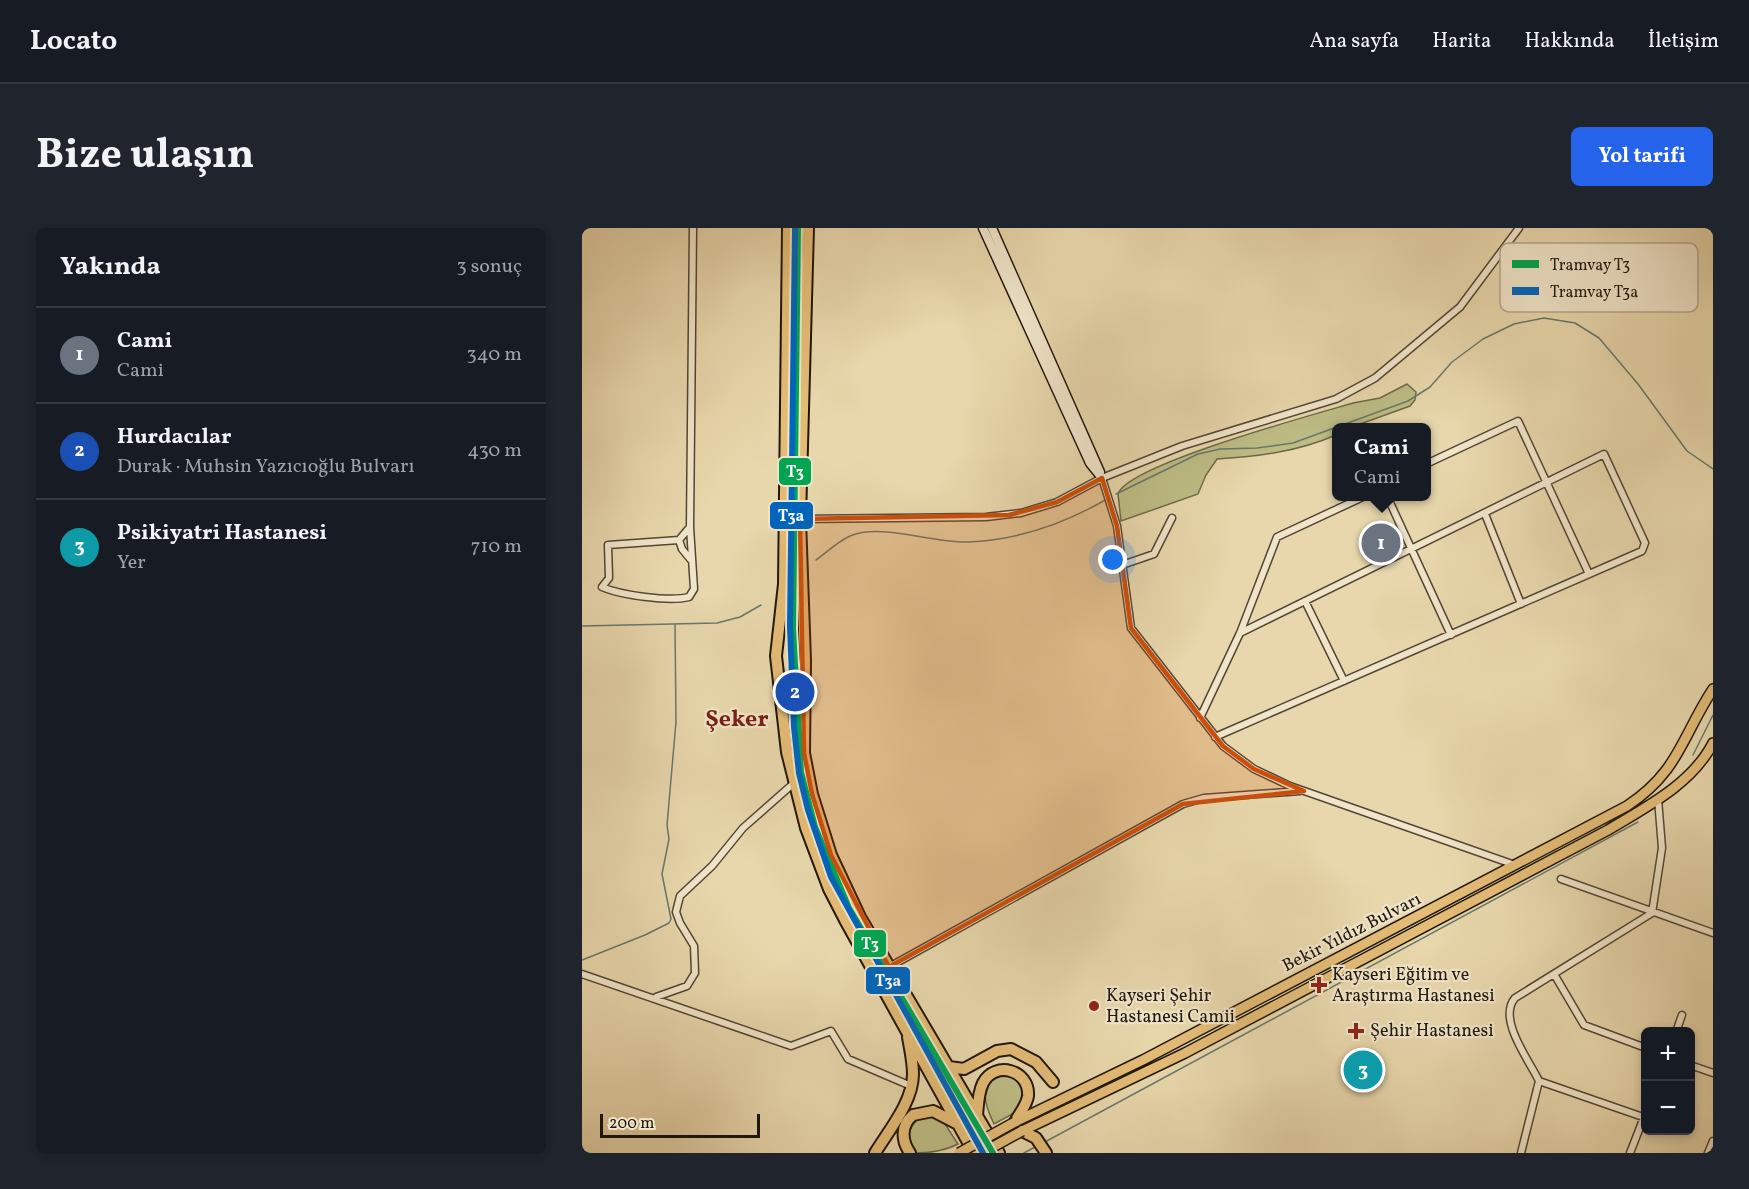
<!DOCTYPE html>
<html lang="tr">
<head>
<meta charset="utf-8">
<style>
  :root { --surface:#171b24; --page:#20242c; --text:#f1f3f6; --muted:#9ea1a6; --line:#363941; --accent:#2563eb }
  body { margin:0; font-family:Vollkorn,serif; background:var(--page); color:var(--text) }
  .controls { position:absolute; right:18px; bottom:18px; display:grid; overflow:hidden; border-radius:9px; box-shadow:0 3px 9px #0003 }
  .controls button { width:54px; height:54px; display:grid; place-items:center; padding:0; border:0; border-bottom:2px solid var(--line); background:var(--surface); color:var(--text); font:30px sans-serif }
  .scale { position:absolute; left:18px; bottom:15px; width:160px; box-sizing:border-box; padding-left:6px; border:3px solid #20170d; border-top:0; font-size:16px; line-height:21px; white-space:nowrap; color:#20170d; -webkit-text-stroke:4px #f0e5c9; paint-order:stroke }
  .you { position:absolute; left:531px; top:332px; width:21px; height:21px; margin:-15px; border:4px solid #fff; border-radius:50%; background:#1a73e8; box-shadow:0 0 0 9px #1a73e833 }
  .badge { display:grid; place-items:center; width:39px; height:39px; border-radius:50%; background:var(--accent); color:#fff; font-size:20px; font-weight:700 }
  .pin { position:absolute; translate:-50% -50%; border:3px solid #fff; box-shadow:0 2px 6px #0006 }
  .popup { position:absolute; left:750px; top:195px; width:99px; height:78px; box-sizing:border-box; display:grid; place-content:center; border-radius:9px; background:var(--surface); filter:drop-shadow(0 2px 4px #0005); font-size:20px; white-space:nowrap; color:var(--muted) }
  .popup b { font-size:22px; color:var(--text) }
  .popup::after { content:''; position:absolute; left:50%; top:100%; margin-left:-12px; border:12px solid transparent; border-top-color:var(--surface) }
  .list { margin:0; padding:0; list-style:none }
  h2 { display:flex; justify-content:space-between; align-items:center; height:78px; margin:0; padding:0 24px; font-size:26px }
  h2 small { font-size:20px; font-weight:400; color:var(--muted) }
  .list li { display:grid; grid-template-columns:39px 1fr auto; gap:18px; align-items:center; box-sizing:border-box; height:96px; padding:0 24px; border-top:2px solid var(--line) }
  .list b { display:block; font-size:22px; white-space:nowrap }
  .list p { margin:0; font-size:20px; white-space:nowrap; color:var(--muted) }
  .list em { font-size:20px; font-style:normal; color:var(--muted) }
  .map { position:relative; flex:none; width:1131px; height:925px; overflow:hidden; border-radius:9px }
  header { display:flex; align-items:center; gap:36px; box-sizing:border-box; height:84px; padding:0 30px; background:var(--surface); border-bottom:2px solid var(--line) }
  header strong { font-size:28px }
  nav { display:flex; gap:33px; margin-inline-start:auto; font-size:21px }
  .intro { display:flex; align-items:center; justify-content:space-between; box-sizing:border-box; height:144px; padding:0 36px }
  h1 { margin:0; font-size:42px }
  .button { padding:15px 27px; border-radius:9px; background:var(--accent); color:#fff; font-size:21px; font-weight:700 }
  main { display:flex; gap:36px; padding:0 36px }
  aside { flex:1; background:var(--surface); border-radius:9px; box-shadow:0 3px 9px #0003 }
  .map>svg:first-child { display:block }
  .green { fill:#bdbc84; stroke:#6e6a48; stroke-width:1.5 }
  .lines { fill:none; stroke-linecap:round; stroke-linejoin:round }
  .stream { stroke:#67786c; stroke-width:1.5 }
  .street-casing { stroke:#524735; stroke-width:9 }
  .secondary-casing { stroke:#20170d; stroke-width:11 }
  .primary-casing { stroke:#20170d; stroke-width:12 }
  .highway-casing { stroke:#20170d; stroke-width:14 }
  .street { stroke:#f0e5c9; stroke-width:6 }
  .secondary { stroke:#f0e5c9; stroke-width:8 }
  .primary { stroke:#e4bc76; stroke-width:9 }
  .highway { stroke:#e4bc76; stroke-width:10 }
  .primary-bridge-casing { stroke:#20170d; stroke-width:12; stroke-linecap:butt }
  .primary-bridge { stroke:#e4bc76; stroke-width:9 }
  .tram-1-casing { stroke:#f0e5c9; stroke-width:10 }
  .tram-2-casing { stroke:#f0e5c9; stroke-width:10 }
  .tram-1 { stroke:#00a651; stroke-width:6 }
  .tram-2 { stroke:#0065bd; stroke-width:6 }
  .marked { fill:#ca4f0c; fill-opacity:0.2; stroke:#ca4f0c; stroke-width:4.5; stroke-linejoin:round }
  .poi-dot { fill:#8f2418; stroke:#f0e5c9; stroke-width:2 }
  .labels { text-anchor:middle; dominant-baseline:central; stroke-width:4.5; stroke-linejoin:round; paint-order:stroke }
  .street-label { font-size:18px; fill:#20170d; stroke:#f0e5c9 }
  .poi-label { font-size:18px; fill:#20170d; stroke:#f0e5c9; text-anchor:start }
  .district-label { font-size:24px; font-weight:bold; fill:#7a1f14; stroke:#f0e5c9 }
  .key { fill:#f0e5c9; stroke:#b2a791; stroke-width:1.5 }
  .key-label { font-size:16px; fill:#20170d }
  .line-badge { stroke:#f0e5c9; stroke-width:2 }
  .badge-label { font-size:16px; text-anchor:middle; font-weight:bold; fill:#fff }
</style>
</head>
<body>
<header>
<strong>Locato</strong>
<nav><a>Ana sayfa</a><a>Harita</a><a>Hakkında</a><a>İletişim</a></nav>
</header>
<div class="intro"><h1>Bize ulaşın</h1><a class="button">Yol tarifi</a></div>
<main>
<aside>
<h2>Yakında<small>3 sonuç</small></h2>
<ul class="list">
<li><span class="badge" style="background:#6b7280">1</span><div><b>Cami</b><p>Cami</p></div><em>340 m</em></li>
<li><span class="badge" style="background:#1a4fb4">2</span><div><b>Hurdacılar</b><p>Durak · Muhsin Yazıcıoğlu Bulvarı</p></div><em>430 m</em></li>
<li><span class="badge" style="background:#0f9aa8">3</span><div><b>Psikiyatri Hastanesi</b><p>Yer</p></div><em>710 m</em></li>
</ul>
</aside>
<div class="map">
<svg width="1131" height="925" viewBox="0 0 1131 925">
  <rect width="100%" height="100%" fill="#e8d7ac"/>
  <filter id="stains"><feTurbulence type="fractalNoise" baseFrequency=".00333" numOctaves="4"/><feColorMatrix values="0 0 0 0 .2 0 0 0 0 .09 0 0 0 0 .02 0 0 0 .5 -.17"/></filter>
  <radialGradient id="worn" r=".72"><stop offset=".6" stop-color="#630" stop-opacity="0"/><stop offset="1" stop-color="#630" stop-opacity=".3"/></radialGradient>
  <path class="green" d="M825,156L834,164L833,172L828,178L770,199L754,200V207C715,224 677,228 635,231L624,247L616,266L539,293L536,266C545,237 734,186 771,175L798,170Z
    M422,847C434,849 439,855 443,865L434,884L412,896C403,878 394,853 422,847Z
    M347,888L361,893L376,916C364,922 349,925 335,925C323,921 325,899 334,893C338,890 343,889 347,888Z"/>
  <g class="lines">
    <path class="stream" d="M534,266L616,226L638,221L675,220L711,215L826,173L848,159L870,134L901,111L932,96L962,90L993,95L1017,110L1056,156L1105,223L1131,241
      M234,332C245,324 255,314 268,308C300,295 348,315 386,314C435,312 482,296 525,271
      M0,398L135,395L158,389L179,377
      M1111,527L1131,487
      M0,732L63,707L87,695L89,691L80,646L87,611L85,597L94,494L93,396
      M461,915L1056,594
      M442,925L455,918"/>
    <defs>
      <path id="street" d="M844,236L936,193L1007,346
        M520,250L535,298L549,400L641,518L672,541L708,558L933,637
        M805,268L869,407
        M903,286L939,376
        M218,291L404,289L439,285L475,274L520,250L600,218L754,171L793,150L878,79L937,0
        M108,299L97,312L26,317L27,350L20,359C38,367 87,374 107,369L112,361L108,299L111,0
        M97,312L100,321L109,332
        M540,337L572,326L590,290
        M723,373L762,453
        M618,490L658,405L695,309L783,268
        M633,509L1060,323L1063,315L1022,226L658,405
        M979,651L1131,705
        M307,739L601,576L622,570L718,563
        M0,746L209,818L249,803L266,831L329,858
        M972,746L1002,797L1064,820
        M74,769L105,758L113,745L112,718L98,695L94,684L98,668L130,638L161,600L212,555
        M1094,804L1100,787
        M1108,837L1131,845
        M957,853L1061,889
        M939,925L957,853C947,832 915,791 933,770L1070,685L1080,620L1076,571
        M1048,925L1064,884
        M1126,925L1131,913"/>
      <path id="secondary" d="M401,0L508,235L520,250
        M410,0L518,244"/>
      <path id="primary" d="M433,894L561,832L1045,578C1097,544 1100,508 1131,461
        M440,903L603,825L1026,602C1064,579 1110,556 1131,515"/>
      <path id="highway" d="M206,0L202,356L194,428L205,524L224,600L247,661L263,692L392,925
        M226,0L218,291L223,432L222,525L230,566L249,627L278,689L417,925
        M367,839L382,841L415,823L429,821L454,834L471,854
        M395,888C396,877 396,865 401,855C413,832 448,842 446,868C445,877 437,886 433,894
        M440,903L454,910L464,925
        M293,925C307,902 331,874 331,846C331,834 328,821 326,809
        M328,925C319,912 319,897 331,887L351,883L374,895"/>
    </defs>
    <use href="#street" class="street-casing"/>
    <use href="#secondary" class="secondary-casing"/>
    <use href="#primary" class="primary-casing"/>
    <use href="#highway" class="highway-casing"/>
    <use href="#street" class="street"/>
    <use href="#secondary" class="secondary"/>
    <use href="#primary" class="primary"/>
    <use href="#highway" class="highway"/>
    <defs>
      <path id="primary-bridge" d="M377,925L433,894
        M400,925L440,903"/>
    </defs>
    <use href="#primary-bridge" class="primary-bridge-casing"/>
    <use href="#primary-bridge" class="primary-bridge"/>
    <defs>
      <path id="tram-1" d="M216,0L211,401L219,544L233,599L267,680L411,925"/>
      <path id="tram-2" d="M213,0L208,399L212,499L217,545L226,582L249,649L401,925"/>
    </defs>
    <use href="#tram-1" class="tram-1-casing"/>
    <use href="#tram-2" class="tram-2-casing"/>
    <use href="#tram-1" class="tram-1"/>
    <use href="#tram-2" class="tram-2"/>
  </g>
  <path class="marked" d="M520,250L535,298L549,400L641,518L672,541L722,563L601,576L307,739L249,627L230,566L222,525L218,291L427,287L475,274Z"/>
  <g class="poi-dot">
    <path d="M734 748h6v6h6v6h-6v6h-6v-6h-6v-6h6z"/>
    <circle cx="512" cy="778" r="6"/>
    <path d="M771 794h6v6h6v6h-6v6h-6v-6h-6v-6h6z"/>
  </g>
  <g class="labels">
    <g class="street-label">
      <text transform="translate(770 705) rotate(-27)">Bekir Yıldız Bulvarı</text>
    </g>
    <g class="poi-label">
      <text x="750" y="747">Kayseri Eğitim ve<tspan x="750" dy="21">Araştırma Hastanesi</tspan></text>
      <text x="524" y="768">Kayseri Şehir<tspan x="524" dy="21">Hastanesi Camii</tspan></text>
      <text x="788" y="803">Şehir Hastanesi</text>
    </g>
    <g class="district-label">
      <text x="155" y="492">Şeker</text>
    </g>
  </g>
  <rect x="918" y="15" width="198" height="69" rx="9" class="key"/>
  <rect x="930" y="32" width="27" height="8" fill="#00a651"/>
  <rect x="930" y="59" width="27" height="8" fill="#0065bd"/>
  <g class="key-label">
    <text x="968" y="42">Tramvay T3</text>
    <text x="968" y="69">Tramvay T3a</text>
  </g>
  <g class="line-badge">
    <rect x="196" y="229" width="34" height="29" rx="6" fill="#00a651"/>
    <rect x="187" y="273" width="45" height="29" rx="6" fill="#0065bd"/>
    <rect x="271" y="701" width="34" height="29" rx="6" fill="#00a651"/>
    <rect x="283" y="738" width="46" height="29" rx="6" fill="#0065bd"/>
  </g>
  <g class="badge-label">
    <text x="213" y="249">T3</text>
    <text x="209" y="293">T3a</text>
    <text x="288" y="721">T3</text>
    <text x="306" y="758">T3a</text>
  </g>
  <rect width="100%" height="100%" filter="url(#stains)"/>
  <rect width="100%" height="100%" fill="url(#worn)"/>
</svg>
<div class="controls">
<button>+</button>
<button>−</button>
</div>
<div class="scale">200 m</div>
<div class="you"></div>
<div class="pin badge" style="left:799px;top:315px;background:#6b7280">1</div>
<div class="popup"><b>Cami</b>Cami</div>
<div class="pin badge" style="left:213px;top:464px;background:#1a4fb4">2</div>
<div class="pin badge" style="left:781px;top:842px;background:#0f9aa8">3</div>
</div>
</main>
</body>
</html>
